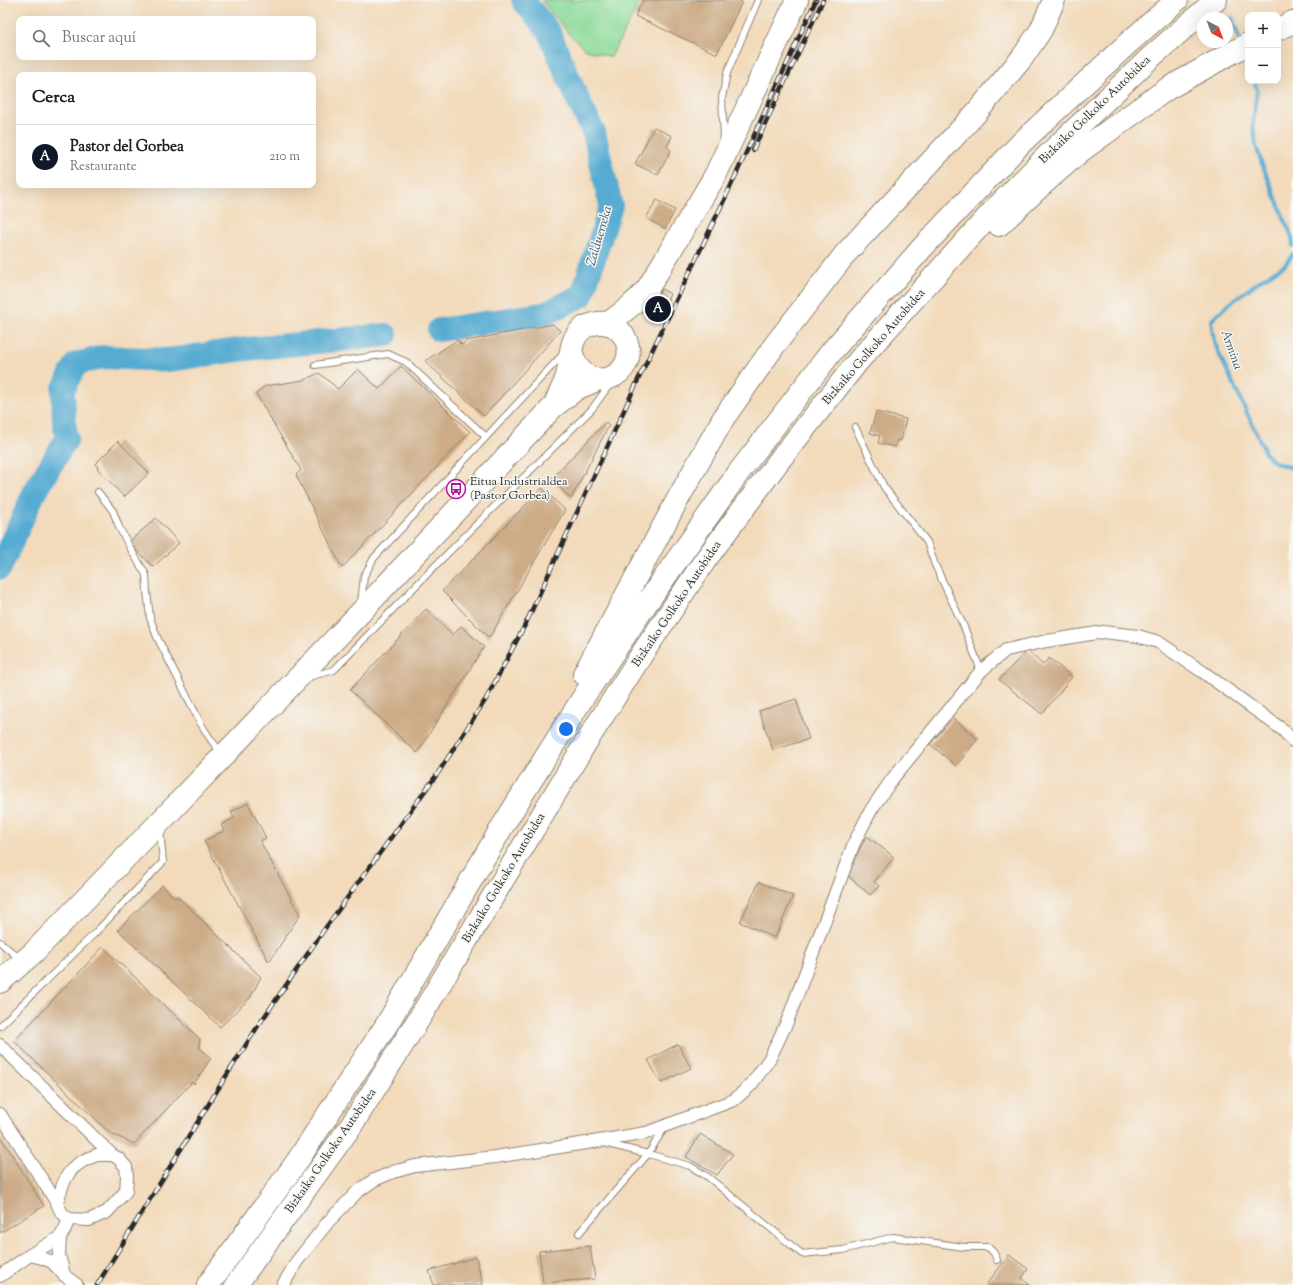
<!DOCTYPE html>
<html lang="es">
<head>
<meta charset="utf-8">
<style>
  :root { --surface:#fff; --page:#f2f2f2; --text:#202124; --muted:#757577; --line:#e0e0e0; --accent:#111827 }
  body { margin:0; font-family:"Sorts Mill Goudy",serif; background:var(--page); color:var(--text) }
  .controls { position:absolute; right:12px; top:12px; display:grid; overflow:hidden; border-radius:8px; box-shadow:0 4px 16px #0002 }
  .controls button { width:36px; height:36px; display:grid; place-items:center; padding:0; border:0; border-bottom:1px solid var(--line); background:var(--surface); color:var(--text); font:20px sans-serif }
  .compass { position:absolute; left:1197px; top:12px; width:36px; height:36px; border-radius:50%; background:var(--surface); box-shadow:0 4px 16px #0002; rotate:138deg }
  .you { position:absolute; left:566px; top:729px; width:14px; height:14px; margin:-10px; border:3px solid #fff; border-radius:50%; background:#1a73e8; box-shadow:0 0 0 6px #1a73e833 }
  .badge { display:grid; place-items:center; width:26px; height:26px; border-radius:50%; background:var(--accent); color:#fff; font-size:13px; font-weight:700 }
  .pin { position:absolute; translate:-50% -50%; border:2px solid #fff; box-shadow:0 1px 4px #0006 }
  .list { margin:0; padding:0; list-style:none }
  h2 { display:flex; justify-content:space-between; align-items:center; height:52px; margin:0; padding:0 16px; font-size:17px }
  h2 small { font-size:13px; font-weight:400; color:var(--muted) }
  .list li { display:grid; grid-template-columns:26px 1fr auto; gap:12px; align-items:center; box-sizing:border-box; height:64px; padding:0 16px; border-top:1px solid var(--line) }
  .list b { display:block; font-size:15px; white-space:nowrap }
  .list p { margin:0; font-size:13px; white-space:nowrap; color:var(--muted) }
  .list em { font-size:13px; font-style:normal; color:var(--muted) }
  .icon { flex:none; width:22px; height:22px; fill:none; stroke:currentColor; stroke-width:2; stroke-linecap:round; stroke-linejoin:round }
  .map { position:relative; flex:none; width:1293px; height:1285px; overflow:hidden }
  .search { position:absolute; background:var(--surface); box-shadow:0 4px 16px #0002; left:16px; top:16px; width:300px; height:44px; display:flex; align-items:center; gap:10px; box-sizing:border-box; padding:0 14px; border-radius:8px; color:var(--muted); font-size:15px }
  .panel { position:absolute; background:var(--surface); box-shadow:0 4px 16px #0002; left:16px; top:72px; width:300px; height:116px; border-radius:8px }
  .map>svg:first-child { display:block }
  .green { fill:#8bda99; stroke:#5b8262 }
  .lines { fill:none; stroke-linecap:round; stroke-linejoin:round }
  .stream { stroke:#54abd1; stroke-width:4 }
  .river { stroke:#54abd1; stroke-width:24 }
  .building { fill:#ccab86 }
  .lane-casing { stroke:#8e8272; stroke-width:8 }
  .street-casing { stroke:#8e8272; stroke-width:14 }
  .highway-casing { stroke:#8e8272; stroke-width:24 }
  .lane { stroke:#fff; stroke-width:6 }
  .street { stroke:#fff; stroke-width:12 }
  .highway { stroke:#fff; stroke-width:22 }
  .rail-casing { stroke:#2b2b2b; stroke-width:4.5 }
  .rail { stroke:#f6f6f2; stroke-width:3; stroke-dasharray:9; stroke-linecap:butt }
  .labels { text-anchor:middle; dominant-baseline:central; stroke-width:3; stroke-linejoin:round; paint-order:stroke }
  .street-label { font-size:12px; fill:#2b2b2b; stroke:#f6f6f2 }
  .poi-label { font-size:12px; fill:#2b2b2b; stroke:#f6f6f2; text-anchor:start }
  .water-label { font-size:13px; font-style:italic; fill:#395865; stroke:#f6f6f2 }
</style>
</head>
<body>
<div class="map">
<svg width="1293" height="1285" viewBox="0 0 1293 1285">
  <rect width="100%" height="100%" fill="#f6f6f2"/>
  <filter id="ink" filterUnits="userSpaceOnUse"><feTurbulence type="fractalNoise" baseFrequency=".025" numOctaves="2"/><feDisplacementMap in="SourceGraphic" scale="8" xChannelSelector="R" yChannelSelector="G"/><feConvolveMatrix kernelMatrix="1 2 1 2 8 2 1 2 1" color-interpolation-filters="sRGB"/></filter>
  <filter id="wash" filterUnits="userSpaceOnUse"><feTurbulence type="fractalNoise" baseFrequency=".012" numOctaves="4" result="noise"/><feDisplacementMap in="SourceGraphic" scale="16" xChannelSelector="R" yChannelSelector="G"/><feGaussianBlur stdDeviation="0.9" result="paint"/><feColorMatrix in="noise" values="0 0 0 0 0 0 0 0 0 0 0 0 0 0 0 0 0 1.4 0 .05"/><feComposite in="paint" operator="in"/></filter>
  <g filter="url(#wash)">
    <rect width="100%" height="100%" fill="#f2daba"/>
    <path class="green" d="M541,0H641L611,57L586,50L571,36Z"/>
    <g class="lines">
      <path class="stream" d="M1232,18L1239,38
        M1245,57L1248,65
        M1254,81L1257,89L1253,125L1256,146L1263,167L1292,237L1293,246
        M1293,254L1285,265L1262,279L1224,308L1211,321L1214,341L1221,358L1263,447C1265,461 1281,465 1293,468"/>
      <path class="river" d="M439,330L547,313L582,295L611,206L594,133L578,100L549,32L523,0
        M0,568L34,493L67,438L64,422L63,390L76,364L102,357L168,360L238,350L386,335"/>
    </g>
    <g id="blocks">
      <path class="building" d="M643,0H737L742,2L717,54L635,16Z
        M654,127L672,136L667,147L671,150L658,175L635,164Z
        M657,200L675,210L665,229L646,218Z
        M662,289L670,294L659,320L646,312Z
        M553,324L560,331L484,416L425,361L457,340L462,345L466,341Z
        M401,366L470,432L342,568L296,475L301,470L256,394L265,386L304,380L319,373L338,389L358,369L379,389Z
        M876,412L906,419L901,440H897L895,447L878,443L880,436L870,433Z
        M606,422L609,425L571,499L551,479Z
        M118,441L149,473L124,497L97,468L98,467L95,464Z
        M542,488L565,510L489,638L442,591Z
        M156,518L179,543L153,567L129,542Z
        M426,609L453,635L461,626L484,647L417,753L350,690Z
        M1027,650L1043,665L1049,658L1072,677L1042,714L999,680Z
        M796,699L809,739L773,750L759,711Z
        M953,718L978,739L956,766L930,744Z
        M248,803L266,838L260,841L300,915L269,962L204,841L224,831L221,825L234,818L231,812Z
        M867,836L894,857L874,882L879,886L870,895L846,874Z
        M759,882L793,896L775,938L740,922Z
        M162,885L175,898L177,896L261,977L250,998L220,1027L118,930Z
        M103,947L200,1039L199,1047L211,1058L194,1084L192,1082L134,1144L110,1133L14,1041Z
        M678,1044L691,1068L661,1083L648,1060Z
        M700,1134L733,1154L717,1175L686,1157Z
        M0,1136L44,1206L0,1233Z
        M590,1246L595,1279L543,1283L539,1251Z
        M1009,1255L1028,1269L1022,1278L1030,1285H986Z
        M476,1257L483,1285H434L429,1271Z"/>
    </g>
  </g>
  <g filter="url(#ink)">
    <use href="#blocks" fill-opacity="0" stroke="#8e8272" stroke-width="1"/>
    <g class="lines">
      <defs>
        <path id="lane" d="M724,139L722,98L727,73L758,0
          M315,365L388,354L406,362L486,437
          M855,427L884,487L927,542L935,565L964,627L981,671
          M98,492L113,511L119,527L129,546L146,575L147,591L150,618L157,637L201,724L211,740L221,752
          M361,603L364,576L374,558L564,353
          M308,677L334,670L435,566L592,409L610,384
          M0,942L20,959
          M0,1026L95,933L163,862L160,829
          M604,1143L652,1155L690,1166L708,1177L802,1254L843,1250L893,1237L964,1247H988L994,1253L997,1260
          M579,1233L648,1154L665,1127"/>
        <path id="street" d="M0,1045L112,1155
          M0,1114L57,1203
          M97,1155H112L118,1158L126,1167L127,1176L126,1191L107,1212L89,1220L69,1219L61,1212L57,1203C64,1177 69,1164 97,1155Z
          M60,1237L59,1255L64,1274
          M30,1255L42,1258L52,1262L64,1275L77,1285
          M0,1276L30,1255L60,1237L64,1231L69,1219
          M283,1285L297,1261L328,1222L357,1192L374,1180L393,1172L415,1166L495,1157L593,1142L646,1133L734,1100L751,1085L770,1058L787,1022L854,843L871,810L893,778L981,671L1006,650L1047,641L1103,632L1138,636L1158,642L1203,672L1283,730L1293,741"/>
        <path id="highway" d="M1278,29L1293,22
          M999,225L1044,183L1082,150L1167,89L1224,57L1248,44
          M607,324C622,313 636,303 648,288L715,176L797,0
          M555,404C558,396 563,388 566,379C572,362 567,338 585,327C592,324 599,322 606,323C615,325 622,332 626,340C641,375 586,401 572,354
          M584,674L679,497L723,419L774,346L846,253L977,112L1022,58L1041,30L1054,0
          M0,982L33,953L160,822L360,613L553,407L576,389L597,380
          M208,1285L296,1163L387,1024L502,827L584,696L648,601L739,472L832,351L922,248L1022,142L1126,45L1177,0
          M236,1285L351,1126L422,1014L585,744L642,654L706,559L778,462L859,360L993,211L1050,153L1151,57L1216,0"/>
      </defs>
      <use href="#lane" class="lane-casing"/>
      <use href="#street" class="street-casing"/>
      <use href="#highway" class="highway-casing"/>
      <use href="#lane" class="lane"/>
      <use href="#street" class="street"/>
      <use href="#highway" class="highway"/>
      <defs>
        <path id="rail" d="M753,150L823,0
          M97,1285L223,1081L258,1026L326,927L438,773L486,699L526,623L638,380L728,192L816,0"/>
      </defs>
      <use href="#rail" class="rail-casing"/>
      <use href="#rail" class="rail"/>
    </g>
  </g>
  <defs>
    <symbol id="bus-ring" viewBox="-11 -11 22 22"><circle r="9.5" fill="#f6f6f2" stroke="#b5179e" stroke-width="1.5"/><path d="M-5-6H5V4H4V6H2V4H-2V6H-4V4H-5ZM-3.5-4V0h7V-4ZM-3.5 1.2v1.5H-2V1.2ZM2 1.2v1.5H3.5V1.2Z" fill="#b5179e"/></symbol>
  </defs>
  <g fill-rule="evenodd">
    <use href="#bus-ring" x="445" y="478" width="22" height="22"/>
  </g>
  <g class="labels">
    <g class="street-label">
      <text transform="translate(1095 110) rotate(-44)">Bizkaiko Golkoko Autobidea</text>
      <text transform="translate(874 347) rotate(-49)">Bizkaiko Golkoko Autobidea</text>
      <text transform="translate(677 604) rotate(-56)">Bizkaiko Golkoko Autobidea</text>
      <text transform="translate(504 878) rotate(-59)">Bizkaiko Golkoko Autobidea</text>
      <text transform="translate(331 1151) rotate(-55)">Bizkaiko Golkoko Autobidea</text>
    </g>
    <g class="poi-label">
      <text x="470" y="482">Eitua Industrialdea<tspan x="470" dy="14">(Pastor Gorbea)</tspan></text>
    </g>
    <g class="water-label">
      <text transform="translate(600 236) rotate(-74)">Zalduerreka</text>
      <text transform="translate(1231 350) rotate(70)">Armina</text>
    </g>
  </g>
</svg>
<div class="controls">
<button>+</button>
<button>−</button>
</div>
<svg class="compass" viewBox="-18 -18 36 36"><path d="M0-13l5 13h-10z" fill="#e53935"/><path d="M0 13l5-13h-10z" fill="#757577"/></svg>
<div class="you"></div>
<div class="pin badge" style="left:658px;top:309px">A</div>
<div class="search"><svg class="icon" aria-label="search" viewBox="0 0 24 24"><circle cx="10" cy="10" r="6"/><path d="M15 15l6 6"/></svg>Buscar aquí</div>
<section class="panel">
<h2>Cerca<small></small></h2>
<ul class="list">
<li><span class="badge">A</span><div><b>Pastor del Gorbea</b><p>Restaurante</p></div><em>210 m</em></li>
</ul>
</section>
</div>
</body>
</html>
